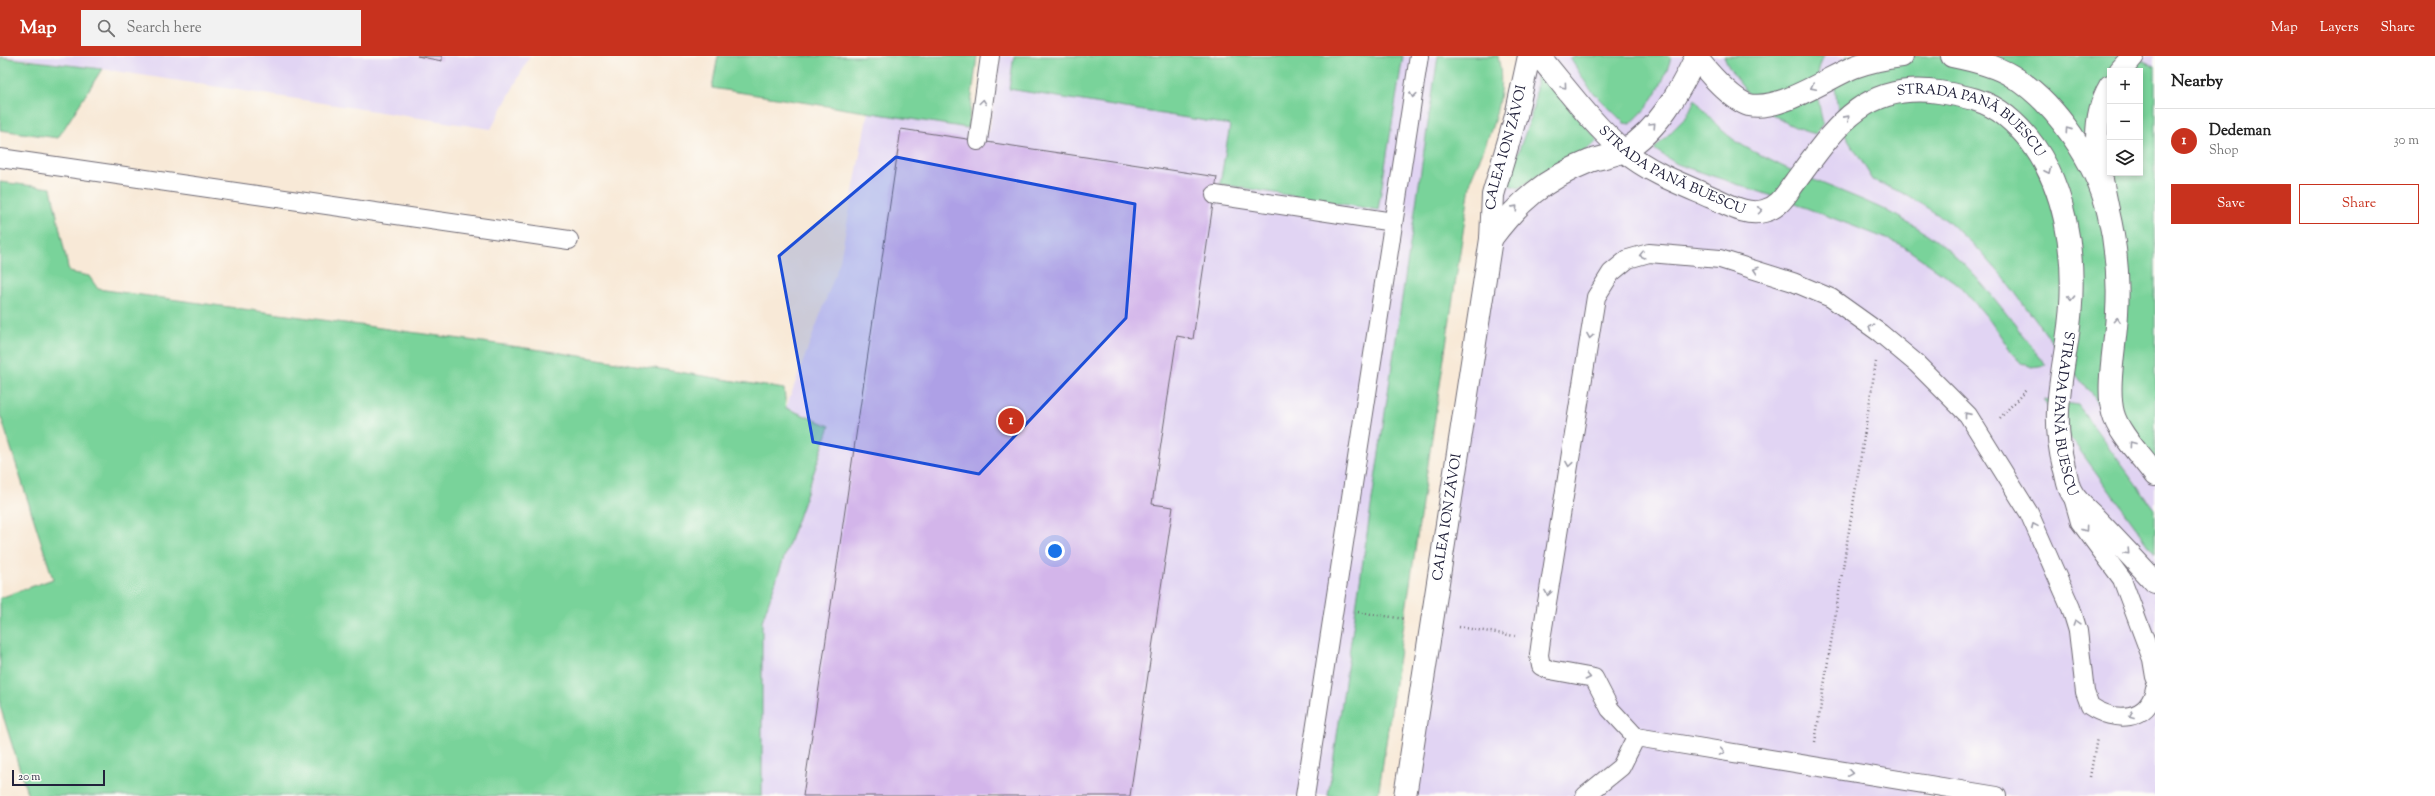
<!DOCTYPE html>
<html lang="en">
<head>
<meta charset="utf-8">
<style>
  :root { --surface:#fff; --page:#f2f2f2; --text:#222; --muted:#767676; --line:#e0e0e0; --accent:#c8321e }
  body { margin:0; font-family:"Sorts Mill Goudy",serif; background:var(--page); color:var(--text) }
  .controls { position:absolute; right:12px; top:12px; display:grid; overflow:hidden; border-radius:0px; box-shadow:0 2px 6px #0003 }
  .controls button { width:36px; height:36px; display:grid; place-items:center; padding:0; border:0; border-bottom:1px solid var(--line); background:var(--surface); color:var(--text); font:20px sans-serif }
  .scale { position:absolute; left:12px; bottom:10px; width:93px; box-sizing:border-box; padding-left:4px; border:2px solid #22223b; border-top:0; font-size:11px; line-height:14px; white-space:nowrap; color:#22223b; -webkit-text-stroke:3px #fdfcf7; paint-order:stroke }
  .you { position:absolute; left:1055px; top:495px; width:14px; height:14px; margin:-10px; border:3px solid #fff; border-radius:50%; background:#1a73e8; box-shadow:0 0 0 6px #1a73e833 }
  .badge { display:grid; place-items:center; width:26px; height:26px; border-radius:50%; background:var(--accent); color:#fff; font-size:13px; font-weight:700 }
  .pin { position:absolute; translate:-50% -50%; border:2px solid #fff; box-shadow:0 1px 4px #0006 }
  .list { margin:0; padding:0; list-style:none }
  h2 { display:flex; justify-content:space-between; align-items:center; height:52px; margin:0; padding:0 16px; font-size:17px }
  h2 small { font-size:13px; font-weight:400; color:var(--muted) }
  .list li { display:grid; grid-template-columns:26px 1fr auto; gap:12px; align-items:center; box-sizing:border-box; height:64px; padding:0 16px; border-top:1px solid var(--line) }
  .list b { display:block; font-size:15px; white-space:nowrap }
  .list p { margin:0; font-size:13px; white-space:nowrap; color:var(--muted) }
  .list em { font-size:13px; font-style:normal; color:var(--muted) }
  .actions { display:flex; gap:8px; padding:12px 16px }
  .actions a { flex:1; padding:9px 0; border:1px solid var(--accent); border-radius:0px; text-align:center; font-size:14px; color:var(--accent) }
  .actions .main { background:var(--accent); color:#fff }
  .icon { flex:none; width:22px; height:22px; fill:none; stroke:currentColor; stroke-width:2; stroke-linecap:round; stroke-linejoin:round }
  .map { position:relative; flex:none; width:2155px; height:740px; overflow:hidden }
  header { display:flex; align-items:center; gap:24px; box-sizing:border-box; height:56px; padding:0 20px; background:var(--accent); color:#fff }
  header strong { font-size:19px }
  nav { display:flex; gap:22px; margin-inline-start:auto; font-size:14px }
  .search { width:280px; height:36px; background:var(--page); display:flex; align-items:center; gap:10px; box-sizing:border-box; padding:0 14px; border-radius:0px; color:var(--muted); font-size:15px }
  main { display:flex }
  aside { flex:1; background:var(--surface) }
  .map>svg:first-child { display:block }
  .built { fill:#e1d4f3; fill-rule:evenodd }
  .green { fill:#79d39a; stroke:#4e7a6a; fill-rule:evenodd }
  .building { fill:#d3b5ea }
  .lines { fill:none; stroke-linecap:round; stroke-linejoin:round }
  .lane-casing { stroke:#6d6872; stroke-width:20 }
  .street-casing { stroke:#6d6872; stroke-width:24 }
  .highway-casing { stroke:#6d6872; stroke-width:24 }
  .path { stroke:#6d6872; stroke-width:2.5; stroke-dasharray:1 3; stroke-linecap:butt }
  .lane { stroke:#fff; stroke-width:18 }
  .street { stroke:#fff; stroke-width:22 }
  .highway { stroke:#fff; stroke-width:22 }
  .oneway { stroke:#9c9ca7 }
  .marked { fill:#1d4ed8; fill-opacity:0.2; stroke:#1d4ed8; stroke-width:3; stroke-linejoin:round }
  .labels { text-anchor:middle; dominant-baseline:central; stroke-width:3; stroke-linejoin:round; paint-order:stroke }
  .street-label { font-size:14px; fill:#22223b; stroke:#fdfcf7 }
</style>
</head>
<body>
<header>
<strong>Map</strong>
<div class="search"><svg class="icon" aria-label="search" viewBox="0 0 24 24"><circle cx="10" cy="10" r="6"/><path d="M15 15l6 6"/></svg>Search here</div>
<nav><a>Map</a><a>Layers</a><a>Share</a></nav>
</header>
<main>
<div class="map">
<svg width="2155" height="740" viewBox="0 0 2155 740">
  <rect width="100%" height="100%" fill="#fdfcf7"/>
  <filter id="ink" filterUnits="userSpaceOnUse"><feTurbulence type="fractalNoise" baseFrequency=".025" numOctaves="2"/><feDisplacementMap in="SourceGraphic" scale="8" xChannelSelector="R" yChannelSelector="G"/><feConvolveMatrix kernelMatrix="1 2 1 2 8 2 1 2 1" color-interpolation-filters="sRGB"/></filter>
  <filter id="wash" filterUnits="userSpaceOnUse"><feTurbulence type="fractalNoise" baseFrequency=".012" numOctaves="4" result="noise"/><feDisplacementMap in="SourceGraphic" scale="16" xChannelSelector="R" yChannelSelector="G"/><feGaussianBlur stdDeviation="0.9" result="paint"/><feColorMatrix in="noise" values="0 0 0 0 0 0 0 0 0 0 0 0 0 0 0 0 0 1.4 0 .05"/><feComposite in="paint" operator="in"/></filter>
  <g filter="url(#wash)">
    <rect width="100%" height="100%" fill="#f8e9d7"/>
    <path class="built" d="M0,0H530L491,73L102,13Z
      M1000,0H1460L1341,740H762L761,565L830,370L786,352L840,205L868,56L989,76Z
      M1529,0H2155V740H1405L1491,183ZM2110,15H2140V117H2110Z"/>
    <path class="green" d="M718,0H977L968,72L712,32Z
      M1014,0H1403L1378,154L1220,128L1230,69L1009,33Z
      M1438,0H1498C1508,43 1488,83 1471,123L1378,740H1328Z
      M1582,0H1671V2C1662,30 1653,48 1630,68L1624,67L1589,32L1570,2Z
      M1724,0H1824C1813,19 1818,47 1823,67L1816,78C1777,69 1739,37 1724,0Z
      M1846,0H2133L2155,10V424L2004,222L1980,195L1946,164L1907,139L1873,124L1845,78L1839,65L1835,29ZM2110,15H2140V117H2110Z
      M0,1L102,13L58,82L0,74Z
      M1536,20L1543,22L1598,84L1585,95L1564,102L1519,132L1509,129C1515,92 1539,59 1536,20Z
      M1695,43C1704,54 1713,66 1723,75C1735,86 1750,94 1764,101C1814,128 1870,142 1918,172C1972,205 2007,260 2046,309L2032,311L2022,307L2011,295L1988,262L1959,229L1900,188L1796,148L1677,108L1654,93L1687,60Z
      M0,126L51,132L69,216L89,220L98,233L555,296L784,333L786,352L830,370L762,565V740H28L0,650V542L53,523L0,358Z
      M2043,344L2078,349L2155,454V497Z"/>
    <g id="blocks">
      <path class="building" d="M417,0H442V5Z
        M901,73L1217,121L1193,283L1177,280L1152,448L1173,451L1130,740H803Z"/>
    </g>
  </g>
  <g filter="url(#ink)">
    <use href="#blocks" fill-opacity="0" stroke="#6d6872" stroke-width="1"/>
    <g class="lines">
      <defs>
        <path id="lane" d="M978,85L990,0
          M0,102L569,184
          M1215,139L1393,166
          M2072,438L2080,466L2122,523L2152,603L2155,621
          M1305,740L1419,0
          M1585,740L1621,711L1636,681
          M1997,740L1636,681L1610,653L1594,622L1550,614L1541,610L1539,599L1541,584L1596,241L1611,217L1628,203L1649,197L1720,203L1793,226L1831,242L1880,277L1916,307L1968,359L2029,457L2071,552L2078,575L2085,636L2090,650C2114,666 2149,667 2155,632"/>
        <g id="street">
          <path id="s1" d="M1539,0C1566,32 1592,68 1624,95C1649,116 1681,128 1711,141C1728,148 1745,160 1764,155C1780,151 1786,138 1795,126C1835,72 1864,25 1939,36C1964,40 1987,44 2006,60C2070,112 2079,209 2067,285C2060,331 2052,364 2064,411C2067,419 2067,430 2072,437C2077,446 2087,454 2094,461C2115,483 2135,504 2155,526"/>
          <path d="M1696,0C1705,14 1733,45 1749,49C1780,55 1826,23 1854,11C1870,5 1885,2 1902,0"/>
          <path d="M1952,0C1972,4 1994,9 2012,20C2055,45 2096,107 2108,155C2116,188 2119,223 2117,257C2116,286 2106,330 2113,357C2118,377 2143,402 2155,419"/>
          <path d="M1491,183C1519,145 1545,123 1590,105C1601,101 1615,100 1625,94C1658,74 1680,35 1696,1"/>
          <path id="s2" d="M1405,740L1491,183L1493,139L1516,60L1529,0"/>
        </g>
        <path id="highway" d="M2120,15L2133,0
          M2108,154C2100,113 2087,69 2110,30"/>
      </defs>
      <use href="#lane" class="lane-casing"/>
      <use href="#street" class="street-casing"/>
      <use href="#highway" class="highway-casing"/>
      <path class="path" d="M2000,362L2026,334
        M1358,556L1405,563
        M1459,571L1515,580
        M1815,686L1876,306
        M2090,721L2097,682"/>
      <use href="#lane" class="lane"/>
      <use href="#street" class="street"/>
      <use href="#highway" class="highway"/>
    </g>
    <defs><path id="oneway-chevron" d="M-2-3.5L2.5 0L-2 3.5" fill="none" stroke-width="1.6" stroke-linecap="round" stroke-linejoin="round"/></defs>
    <g class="oneway">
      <use href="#oneway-chevron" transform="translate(1564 30) rotate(50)"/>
      <use href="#oneway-chevron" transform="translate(1813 31) rotate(154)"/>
      <use href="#oneway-chevron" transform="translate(1413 39) rotate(99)"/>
      <use href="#oneway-chevron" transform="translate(983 46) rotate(-82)"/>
      <use href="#oneway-chevron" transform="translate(1847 62) rotate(-48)"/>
      <use href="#oneway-chevron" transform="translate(1653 69) rotate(-47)"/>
      <use href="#oneway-chevron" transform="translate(2068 74) rotate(-125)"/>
      <use href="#oneway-chevron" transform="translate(2048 115) rotate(65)"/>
      <use href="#oneway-chevron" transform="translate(1515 152) rotate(-48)"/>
      <use href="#oneway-chevron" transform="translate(1760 154) rotate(-7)"/>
      <use href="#oneway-chevron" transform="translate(1642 199) rotate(166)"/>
      <use href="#oneway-chevron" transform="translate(1756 214) rotate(-162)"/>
      <use href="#oneway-chevron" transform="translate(2071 242) rotate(92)"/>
      <use href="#oneway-chevron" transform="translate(2117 264) rotate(-86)"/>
      <use href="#oneway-chevron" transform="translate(1871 271) rotate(-145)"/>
      <use href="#oneway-chevron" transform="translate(1590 280) rotate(99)"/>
      <use href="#oneway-chevron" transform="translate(1967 359) rotate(-129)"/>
      <use href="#oneway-chevron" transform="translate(2132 388) rotate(-126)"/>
      <use href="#oneway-chevron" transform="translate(1569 408) rotate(99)"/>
      <use href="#oneway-chevron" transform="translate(2034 470) rotate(-114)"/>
      <use href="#oneway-chevron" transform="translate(2085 473) rotate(54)"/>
      <use href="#oneway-chevron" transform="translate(2127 496) rotate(47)"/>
      <use href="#oneway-chevron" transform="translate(1548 537) rotate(99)"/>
      <use href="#oneway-chevron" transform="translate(2076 567) rotate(-107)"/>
      <use href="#oneway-chevron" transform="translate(1588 621) rotate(12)"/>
      <use href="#oneway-chevron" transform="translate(2131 659) rotate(159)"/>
      <use href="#oneway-chevron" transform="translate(1722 696) rotate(10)"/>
      <use href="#oneway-chevron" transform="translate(1850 717) rotate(9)"/>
    </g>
  </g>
  <path class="marked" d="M896,101L1135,148L1126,262L979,418L813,386L779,200Z"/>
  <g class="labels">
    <g class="street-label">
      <text stroke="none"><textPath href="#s1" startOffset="549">STRADA PANĂ BUESCU</textPath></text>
      <text stroke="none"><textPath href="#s2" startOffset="657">CALEA ION ZĂVOI</textPath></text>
      <text stroke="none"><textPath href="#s1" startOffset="179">STRADA PANĂ BUESCU</textPath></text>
      <text stroke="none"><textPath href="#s1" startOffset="897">STRADA PANĂ BUESCU</textPath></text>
      <text stroke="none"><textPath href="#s2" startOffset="282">CALEA ION ZĂVOI</textPath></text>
    </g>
  </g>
</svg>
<div class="controls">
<button>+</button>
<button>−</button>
<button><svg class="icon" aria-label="layers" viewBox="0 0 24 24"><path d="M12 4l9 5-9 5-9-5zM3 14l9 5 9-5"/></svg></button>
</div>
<div class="scale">20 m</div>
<div class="you"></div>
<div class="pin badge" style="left:1011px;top:365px">1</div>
</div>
<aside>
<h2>Nearby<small></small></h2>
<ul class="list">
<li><span class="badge">1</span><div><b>Dedeman</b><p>Shop</p></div><em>30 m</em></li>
</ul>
<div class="actions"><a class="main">Save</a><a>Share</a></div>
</aside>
</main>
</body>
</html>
